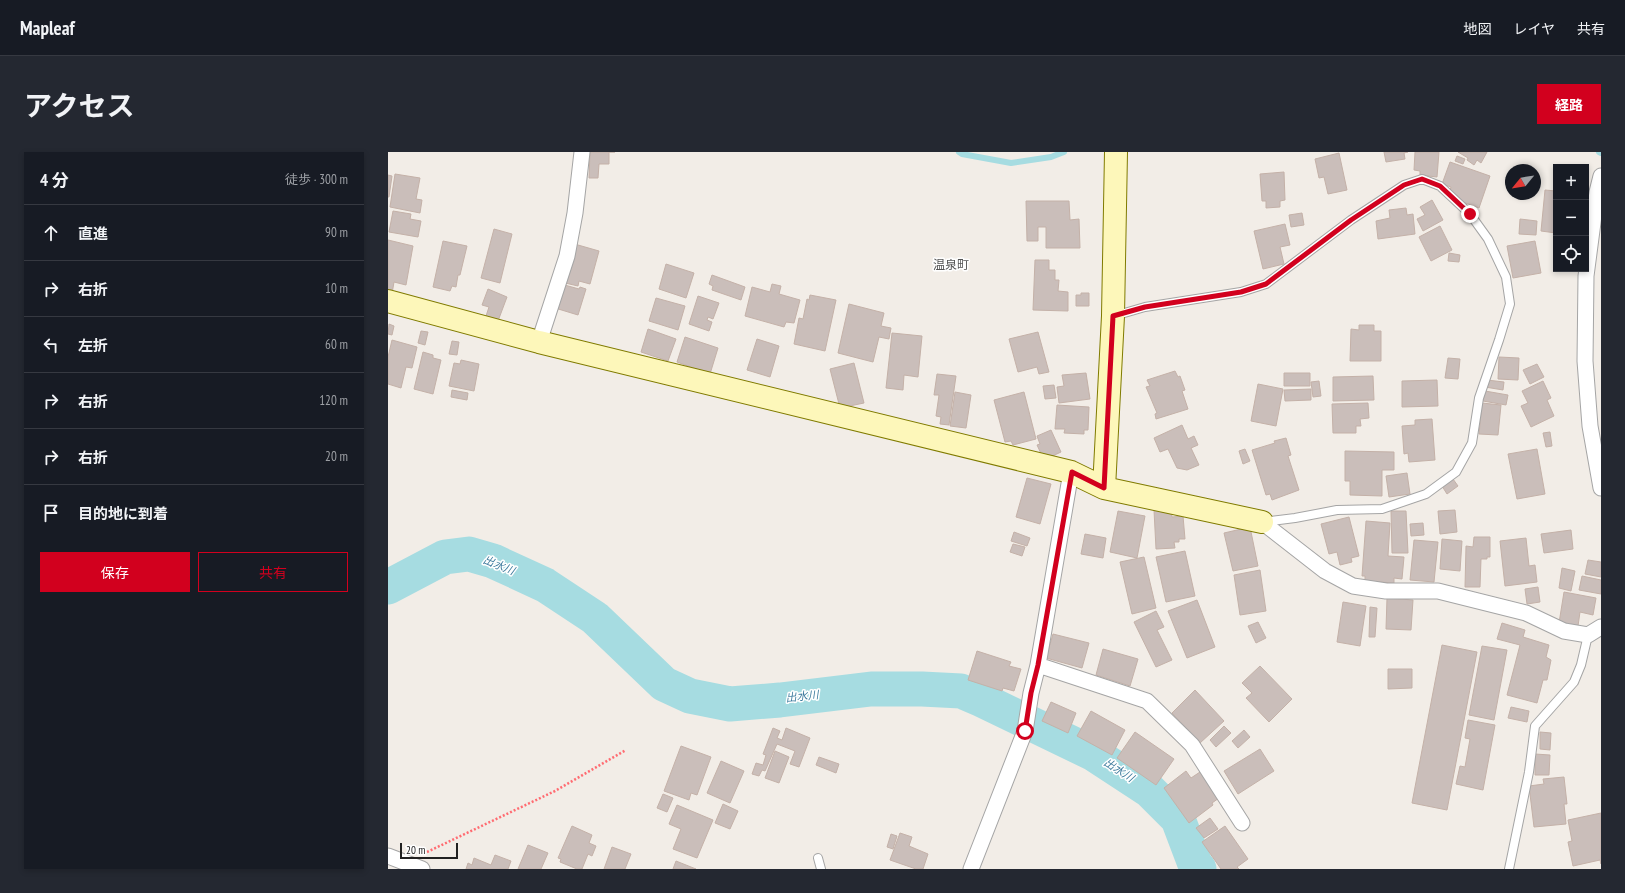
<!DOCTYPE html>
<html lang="ja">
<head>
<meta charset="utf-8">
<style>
  :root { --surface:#171b24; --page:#242831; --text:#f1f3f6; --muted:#9ea1a6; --line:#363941; --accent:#d2001e }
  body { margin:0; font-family:"PT Sans Narrow","Noto Sans JP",sans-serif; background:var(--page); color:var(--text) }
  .controls { position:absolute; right:12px; top:12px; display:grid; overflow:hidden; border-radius:0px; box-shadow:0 2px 6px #0003 }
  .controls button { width:36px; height:36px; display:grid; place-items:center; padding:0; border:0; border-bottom:1px solid var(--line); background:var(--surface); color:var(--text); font:20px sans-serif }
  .compass { position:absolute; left:1117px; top:12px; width:36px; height:36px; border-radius:50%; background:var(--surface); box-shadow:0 2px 6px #0003; rotate:240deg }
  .scale { position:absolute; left:12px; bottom:10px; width:58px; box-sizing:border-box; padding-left:4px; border:2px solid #212121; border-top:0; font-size:11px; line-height:14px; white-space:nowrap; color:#212121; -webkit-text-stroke:3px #fff; paint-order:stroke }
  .stop { position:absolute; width:12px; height:12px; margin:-9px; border:3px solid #d2001e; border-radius:50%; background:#fff }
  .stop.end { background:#d2001e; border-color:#fff; box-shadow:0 1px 4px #0008 }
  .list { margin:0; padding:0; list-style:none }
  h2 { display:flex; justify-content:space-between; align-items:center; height:52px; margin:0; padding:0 16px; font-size:17px }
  h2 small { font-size:13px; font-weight:400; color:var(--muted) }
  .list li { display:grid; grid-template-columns:26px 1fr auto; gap:12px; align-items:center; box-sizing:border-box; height:56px; padding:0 16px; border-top:1px solid var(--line) }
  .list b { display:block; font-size:15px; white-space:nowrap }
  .list em { font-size:13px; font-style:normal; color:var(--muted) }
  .actions { display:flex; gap:8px; padding:12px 16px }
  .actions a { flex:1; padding:9px 0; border:1px solid var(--accent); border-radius:0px; text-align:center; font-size:14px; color:var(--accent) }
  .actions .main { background:var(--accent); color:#fff }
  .icon { flex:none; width:22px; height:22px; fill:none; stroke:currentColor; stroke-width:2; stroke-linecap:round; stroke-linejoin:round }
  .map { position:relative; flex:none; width:1213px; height:717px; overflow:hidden; border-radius:0px }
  header { display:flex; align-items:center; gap:24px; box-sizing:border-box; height:56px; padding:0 20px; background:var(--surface); border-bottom:1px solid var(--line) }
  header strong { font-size:19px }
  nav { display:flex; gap:22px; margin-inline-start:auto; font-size:14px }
  .intro { display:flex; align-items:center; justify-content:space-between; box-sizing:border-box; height:96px; padding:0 24px }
  h1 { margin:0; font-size:28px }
  .button { padding:10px 18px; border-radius:0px; background:var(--accent); color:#fff; font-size:14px; font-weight:700 }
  main { display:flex; gap:24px; padding:0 24px }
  aside { flex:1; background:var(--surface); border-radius:0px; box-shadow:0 2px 6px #0003 }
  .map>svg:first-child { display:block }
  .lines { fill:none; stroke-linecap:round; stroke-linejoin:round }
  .stream { stroke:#a6dce1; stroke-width:6 }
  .river { stroke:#a6dce1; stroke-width:35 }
  .building { fill:#cabeba; stroke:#c4b1a8 }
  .lane-casing { stroke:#a5a5a5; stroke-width:10 }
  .street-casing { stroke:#a5a5a5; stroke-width:17 }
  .secondary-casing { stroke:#807b00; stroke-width:24 }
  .path { stroke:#ff6b71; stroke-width:2.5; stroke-dasharray:2 2; stroke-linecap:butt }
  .lane { stroke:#fff; stroke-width:8 }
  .street { stroke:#fff; stroke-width:15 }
  .secondary { stroke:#fdf7ba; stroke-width:22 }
  .route { stroke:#d2001e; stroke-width:5 }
  .labels { text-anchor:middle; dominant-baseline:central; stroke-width:3; stroke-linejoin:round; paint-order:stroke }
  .water-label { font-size:11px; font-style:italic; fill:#3f7c9e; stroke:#fff }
  .quarter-label { font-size:12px; fill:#545454; stroke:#fff }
</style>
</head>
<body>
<header>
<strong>Mapleaf</strong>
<nav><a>地図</a><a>レイヤ</a><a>共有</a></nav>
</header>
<div class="intro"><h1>アクセス</h1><a class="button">経路</a></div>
<main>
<aside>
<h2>4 分<small>徒歩 · 300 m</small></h2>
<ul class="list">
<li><svg class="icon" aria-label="ahead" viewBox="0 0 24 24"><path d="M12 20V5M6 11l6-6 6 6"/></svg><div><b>直進</b></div><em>90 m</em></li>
<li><svg class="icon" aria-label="right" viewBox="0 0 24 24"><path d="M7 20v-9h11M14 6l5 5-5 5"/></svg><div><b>右折</b></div><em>10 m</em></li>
<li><svg class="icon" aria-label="left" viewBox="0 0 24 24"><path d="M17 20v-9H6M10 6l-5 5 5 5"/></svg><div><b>左折</b></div><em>60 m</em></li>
<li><svg class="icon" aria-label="right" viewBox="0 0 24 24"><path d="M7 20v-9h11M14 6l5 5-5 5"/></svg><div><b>右折</b></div><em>120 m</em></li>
<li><svg class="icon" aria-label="right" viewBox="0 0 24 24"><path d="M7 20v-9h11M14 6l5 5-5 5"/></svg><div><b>右折</b></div><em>20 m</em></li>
<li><svg class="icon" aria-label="arrive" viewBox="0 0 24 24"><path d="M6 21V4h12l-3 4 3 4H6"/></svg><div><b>目的地に到着</b></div></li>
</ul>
<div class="actions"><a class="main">保存</a><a>共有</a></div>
</aside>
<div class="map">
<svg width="1213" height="717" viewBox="0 0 1213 717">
  <rect width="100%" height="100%" fill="#f2ede7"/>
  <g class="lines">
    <path class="stream" d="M571,0L574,2L623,11L663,5L676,0
      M1211,0L1213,1"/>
    <path class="river" d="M0,435L57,405L81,402L105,409L157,433L207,466L276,532L302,544L342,552L392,548L483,537H534L573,539L594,548L706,602L761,638L790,667L807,712L811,717"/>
  </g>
  <path class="building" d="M202,0H227H221V12H211L210,26H201Z
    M996,0H1020L1016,1L1017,7L998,10Z
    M1027,0H1051L1049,25L1032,23V19L1026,18Z
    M1070,0H1099L1093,11L1089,8L1086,13L1079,8L1080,6Z
    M951,1L959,38L940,42L936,25L931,26L927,7Z
    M1069,4L1077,7L1075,12L1067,9Z
    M1062,10L1102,24L1091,56L1072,49V46L1061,42L1063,35L1054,32Z
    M896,20L897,48L892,49V55L878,56V49H874L872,22Z
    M7,22L32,26L28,47L34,48L32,61L2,55Z
    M0,23L4,24L1,45H0Z
    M1157,38L1168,39V81L1153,79Z
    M1044,48L1055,68L1035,79L1029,67L1037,63L1032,55Z
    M638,49H681L682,68L691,67L692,96H658V75H650V89H639Z
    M1018,56L1019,63L1025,62L1027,82L990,87L988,69L1002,66L1001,58Z
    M5,59L23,62L22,67L33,69L30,85L1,80Z
    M914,61L916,73L903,75L901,63Z
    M1132,67L1149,69L1148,83L1131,82Z
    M897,72L902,93L892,95L896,112L875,117L866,79Z
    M1052,74L1064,98L1043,109L1031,85Z
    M106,77L124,82L112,131L93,126Z
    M0,88L25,94L18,133L6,130L4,142H0Z
    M55,89L79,94L72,123H70L68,135L64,134L62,139L45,135Z
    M1147,89L1153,121L1125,126L1119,94Z
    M183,91L211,99L202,132L191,129L190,134L173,130Z
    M1061,101L1072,103L1071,110L1060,109Z
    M647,108H661V118H667V128H671L670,139L680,140V159L645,158Z
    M278,112L306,121L298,146L271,137Z
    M324,123L357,135L353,148L324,138L325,134L321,132Z
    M173,132L191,137L192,135L198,137L190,163L167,156Z
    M384,132L393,134L391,142L412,148L406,171L398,170L396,175L357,164L364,135L382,140Z
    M100,137L119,145L110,169L98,164L101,155L94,153Z
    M693,141H701V154H688V143H693Z
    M422,143L448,148L437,199L406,192L411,166L415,167L419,147L421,148Z
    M310,144L331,151L325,167L320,165L319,168L324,170L321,179L301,172Z
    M268,146L297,154L290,178L261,169Z
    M461,152L496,161L493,174L503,176L501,187L491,185L485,210L450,201Z
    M1,172L6,174L4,183L0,182Z
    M971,173H986V179H993V209H962L963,177L971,178Z
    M260,177L288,187L280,209L253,200Z
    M33,179L40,180L37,193L30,191Z
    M650,180L661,220L651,222L649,215L630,220L621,187Z
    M504,181L534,184L530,225L516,223L515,238L498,236Z
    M297,185L330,196L322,222L289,210Z
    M369,187L391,194L382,225L359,218Z
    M4,188L29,195L24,216L18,215L13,236L0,232V205Z
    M64,189L71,190L69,203L61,202Z
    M35,200L45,203V206L53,208L45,242L26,237Z
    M1111,205L1131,206L1130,228L1110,227Z
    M1060,206L1072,207L1070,227L1057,226Z
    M73,208L91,212L86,239L61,234L66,211L72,212Z
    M466,211L476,251L452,256L442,217Z
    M1149,212L1156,225L1142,232L1135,218Z
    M787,219L790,225L792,224L797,238L794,239L800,257L768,267L767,262L769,261L758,235L762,234L759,228Z
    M698,221L702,247L671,251L669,235L676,234L674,223Z
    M896,221H922V234H896Z
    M549,222L568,224L561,273L552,272L553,265L548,264L551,243H546Z
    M985,224L986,248L945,249V225Z
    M1049,228L1050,254L1014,255V229Z
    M1099,228L1116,230L1115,238L1097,235Z
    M931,229L933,244L925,245L923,230Z
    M1155,229L1163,246L1159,248L1166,264L1143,275L1133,254L1140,251L1134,239Z
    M870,232L895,237L888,274L863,269Z
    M666,233L668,246L657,247L655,234Z
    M923,237V248L897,249L896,238Z
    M64,238L80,241L79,248L63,245Z
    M1097,239L1120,243L1118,253L1095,249Z
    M567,240L583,243L578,276L562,274Z
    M636,240L648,287L625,293L623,289L617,290L606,248Z
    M980,251L981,266L972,267L973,274H968V281H945L944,252Z
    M1094,251L1113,253L1110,283L1091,282Z
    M669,253L701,255L700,278H696V282L676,281L677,277H667Z
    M1044,267L1047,308L1021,310L1020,301L1016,302L1014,274L1027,273V268Z
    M794,273L800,287L806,284L810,293L803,296L811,313L799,318L789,316L780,297L772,300L766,286Z
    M663,278L673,300L656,308L649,293L652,292L649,284Z
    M1162,280L1164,294L1158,295L1155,281Z
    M898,286L903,303L900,304L911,338L884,348L882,342L878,343L864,298L887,291L886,289Z
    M857,297L862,309L855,312L851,299Z
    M1149,297L1157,342L1129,347L1120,302Z
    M957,299L1006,300V318H994V344L962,343V329H957Z
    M1019,321L1022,342L1001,345L998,324Z
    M639,326L663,332L652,372L628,365Z
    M1065,327L1070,334L1059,342L1054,334Z
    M783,357L784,365L795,364L797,387H791V390H786L787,396L768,397L766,358Z
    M1067,358L1069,380L1052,382L1050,359Z
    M730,359L757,364L749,406L722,400Z
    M1003,359H1018L1020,401H1004Z
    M961,365L971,404L963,406L964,410L952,413L949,400L941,402L933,372Z
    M978,369L1002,371L1000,404L1016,405L1014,427L1006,426V431L977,429V424H974Z
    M1035,371L1036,383L1023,384L1022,372Z
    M862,375L870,414L845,419L836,381Z
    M1183,378L1185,397L1156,401L1153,382Z
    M626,380L642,386L639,394L623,389Z
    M697,382L718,386L715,406L693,402Z
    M1086,385H1102V405H1099V407H1093L1092,435H1077L1078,394L1085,395Z
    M1138,386L1141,414L1147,413L1149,430L1117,434L1112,389Z
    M1054,387L1074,389L1072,419L1052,417Z
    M1026,388L1050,390L1046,430L1022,428Z
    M625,392L637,395L634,404L622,400Z
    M797,399L807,444L778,450L768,405Z
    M756,405L768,456L744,462L732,410Z
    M1200,408L1213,410V425L1197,422Z
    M1174,416L1187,419L1183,439L1171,436Z
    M872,418L878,459L852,463L846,423Z
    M1194,424L1213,428V442L1191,438Z
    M1150,435L1152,450L1139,452L1137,437Z
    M1176,440L1208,446L1205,463L1192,460L1190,474L1171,471Z
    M999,446L1025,448L1023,478L998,477Z
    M809,448L827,495L799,506L780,459Z
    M955,450L978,454L972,494L949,490Z
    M982,455L989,456L987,485H981Z
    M768,459L776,475L769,478L784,508L768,515L746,470Z
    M870,470L878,486L868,491L860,474Z
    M1114,471L1137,478L1135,485L1161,493L1158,505L1163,508L1159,528H1155L1149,551L1119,543L1132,493L1109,487Z
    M665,482L701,491L694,516L658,506Z
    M1054,493L1089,500L1059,658L1024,651Z
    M1094,494L1119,498L1106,568L1081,563Z
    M715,497L750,507L742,534L708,523Z
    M589,499L623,510L621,514L633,517L626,539L615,536L614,539L580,528Z
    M872,514L904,547L881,570L858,546L864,541L854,531Z
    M1000,517H1024V536L1000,537Z
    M807,538L836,569L812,591L784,561Z
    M663,550L688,561L680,581L654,569Z
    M1123,555L1141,559L1139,570L1120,566Z
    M703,559L737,578L724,603L689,584Z
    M1080,568L1107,573L1095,638L1068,632L1072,614L1077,615L1082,587L1077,586Z
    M836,574L843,581L828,595L822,588Z
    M385,576L392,579L389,586L394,588L398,576L422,586L411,615L402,612L407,599L389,592L377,619L374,618L371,624L364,622L368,611L375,613L378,603L375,602Z
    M856,578L862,585L850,596L844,589Z
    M747,580L786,607L768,633L729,606Z
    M1152,580L1163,581L1162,598L1152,597Z
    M293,594L323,605L309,643L303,641L301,648L276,639Z
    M872,597L886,619L850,642L836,619Z
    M387,599L401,605L391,631L377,626Z
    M1147,602L1162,603L1161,623H1147Z
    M431,605L451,612L448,621L428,613Z
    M333,609L356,619L342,651L319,641Z
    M798,619L803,626L812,620L831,646L824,651L825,653L801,671L776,636Z
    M1176,625L1179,652H1176L1178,672L1146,675L1141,634L1156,632L1155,627Z
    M275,642L285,646L279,660L269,656Z
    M335,652L350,659L342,677L327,671Z
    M289,653L325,668L309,706L285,697L293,677L281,672Z
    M1213,661V712L1212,708L1185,714L1180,690L1184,689L1180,668Z
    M822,666L830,677L816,686L808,676Z
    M184,674L204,683L201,691L208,694L204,704L200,702L194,717H189L172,710L173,707L170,706Z
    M837,674L860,707L849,715L851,717H833L814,690Z
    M512,681L524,685L521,694L540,702L535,717H528L502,708Z
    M503,682L509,684L505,697L499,695Z
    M140,693L160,701L153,717H130Z
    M224,695L243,702L237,717H216Z
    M107,703L123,709L120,717H78L80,711L84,713L86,706L103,713Z
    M288,709L308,717H285Z"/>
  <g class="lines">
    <defs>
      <path id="lane" d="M726,164L757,155L853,140L878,132L963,68L1016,33L1034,27L1052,34L1082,62L1100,87L1118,125L1122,152L1111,188L1091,246L1084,291L1068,320L1038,342L994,357L949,358L907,366L875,370
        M430,706L433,717
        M1121,717L1141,620L1147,574L1186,530L1193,513L1200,483"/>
      <path id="street" d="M1213,24L1209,40L1198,124L1197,209L1202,274L1213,336
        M151,190L179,104L187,61L194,0
        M874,370L937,419L965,434L998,439H1050L1138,461L1176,479L1200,483L1213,475
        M650,513L759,549L804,593L854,671
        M0,704L34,717
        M583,717L637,579L643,541L650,513L683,320"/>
      <path id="secondary" d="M0,149L151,190L683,320L716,336L874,370
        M716,336L725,164L728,0"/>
    </defs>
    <use href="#lane" class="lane-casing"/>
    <use href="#street" class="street-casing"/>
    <use href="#secondary" class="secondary-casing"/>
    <path class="path" d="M39,700L167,639L238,598"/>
    <use href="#lane" class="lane"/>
    <use href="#street" class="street"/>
    <use href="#secondary" class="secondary"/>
  </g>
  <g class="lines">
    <path class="route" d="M637,579L643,541L650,513L684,320L716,336L725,164L757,155L853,140L878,132L963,68L1016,33L1034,27L1052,34L1082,62"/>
  </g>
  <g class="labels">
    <g class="water-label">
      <text transform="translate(111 413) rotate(22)">出水川</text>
      <text transform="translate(414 544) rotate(-6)">出水川</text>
      <text transform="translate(731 618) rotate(33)">出水川</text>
    </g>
    <g class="quarter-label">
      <text x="563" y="112">温泉町</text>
    </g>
  </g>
</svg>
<div class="controls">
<button>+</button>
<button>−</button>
<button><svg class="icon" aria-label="locate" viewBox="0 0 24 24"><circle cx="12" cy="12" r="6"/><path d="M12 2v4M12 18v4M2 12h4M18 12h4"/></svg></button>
</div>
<svg class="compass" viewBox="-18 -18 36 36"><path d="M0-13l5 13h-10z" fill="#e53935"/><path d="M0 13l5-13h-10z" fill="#9ea1a6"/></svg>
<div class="scale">20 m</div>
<div class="stop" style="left:637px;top:579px"></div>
<div class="stop end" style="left:1082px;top:62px"></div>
</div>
</main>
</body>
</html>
